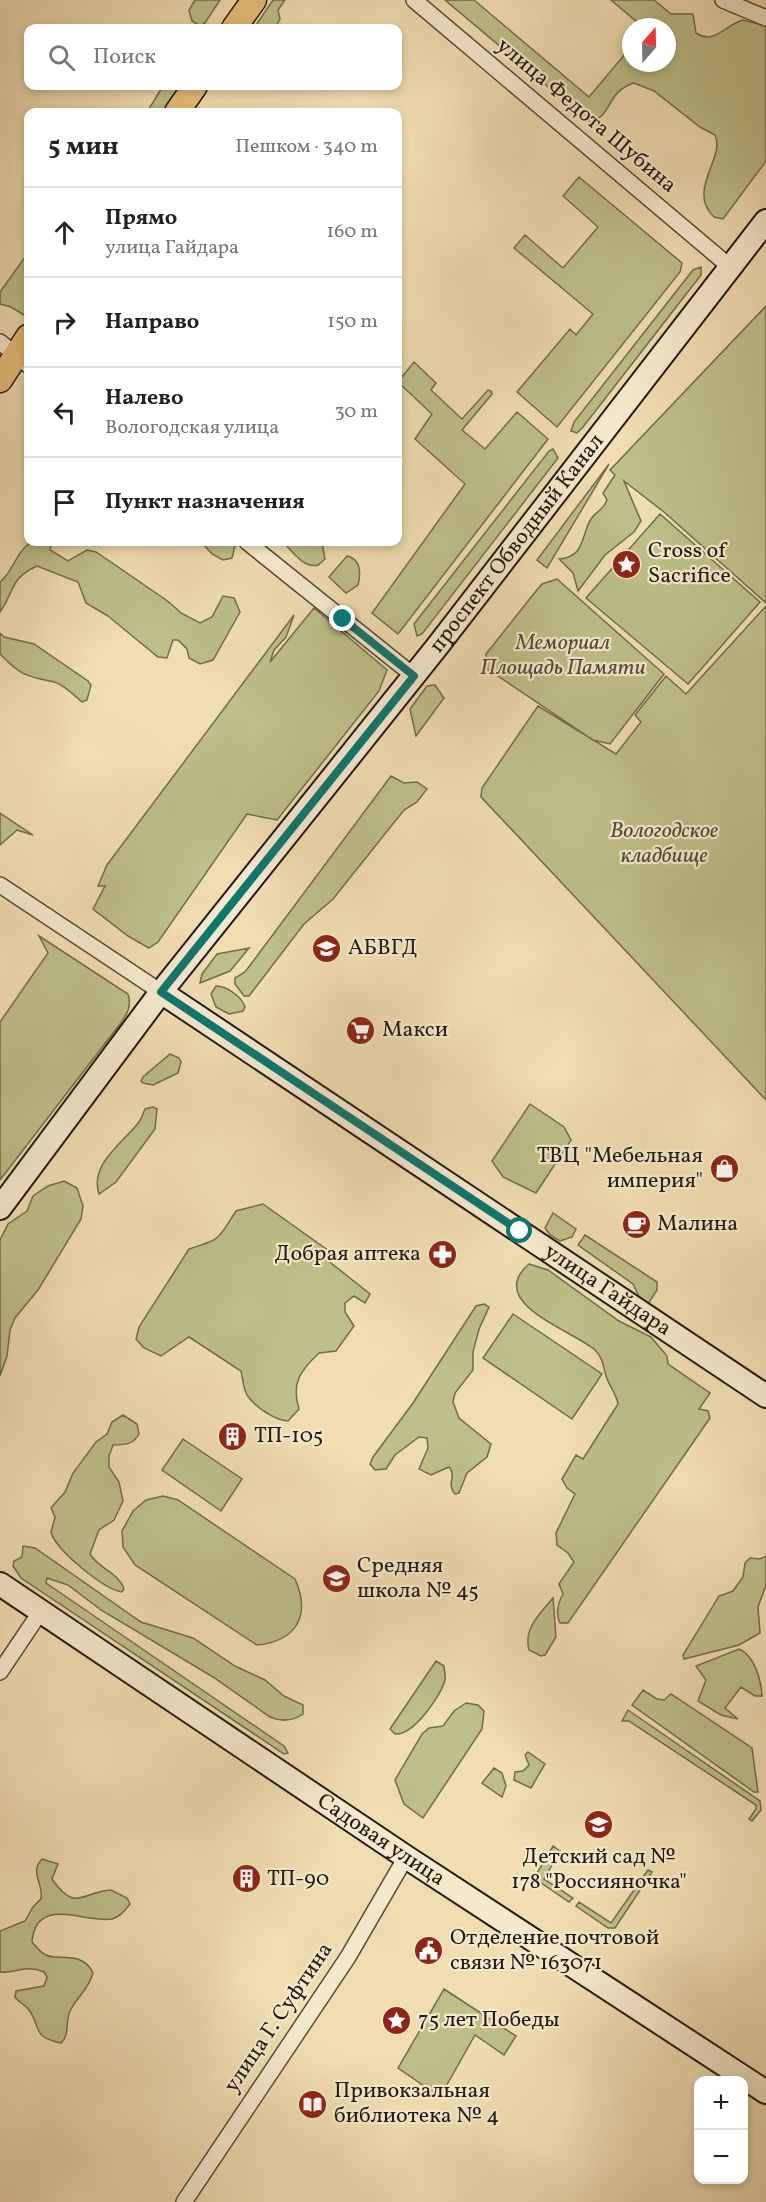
<!DOCTYPE html>
<html lang="ru">
<head>
<meta charset="utf-8">
<style>
  :root { --surface:#fff; --page:#f6f6f6; --text:#222; --muted:#767676; --line:#e0e0e0 }
  body { margin:0; font-family:Vollkorn,serif; background:var(--page); color:var(--text) }
  .controls { position:absolute; right:18px; bottom:18px; display:grid; overflow:hidden; border-radius:12px; box-shadow:0 3px 9px #0003 }
  .controls button { width:54px; height:54px; display:grid; place-items:center; padding:0; border:0; border-bottom:2px solid var(--line); background:var(--surface); color:var(--text); font:30px sans-serif }
  .compass { position:absolute; left:622px; top:18px; width:54px; height:54px; border-radius:50%; background:var(--surface); box-shadow:0 3px 9px #0003; rotate:20deg }
  .stop { position:absolute; width:18px; height:18px; margin:-14px; border:4px solid #0f766e; border-radius:50%; background:#fff }
  .stop.end { background:#0f766e; border-color:#fff; box-shadow:0 2px 6px #0008 }
  .list { margin:0; padding:0; list-style:none }
  h2 { display:flex; justify-content:space-between; align-items:center; height:78px; margin:0; padding:0 24px; font-size:26px }
  h2 small { font-size:20px; font-weight:400; color:var(--muted) }
  .list li { display:grid; grid-template-columns:39px 1fr auto; gap:18px; align-items:center; box-sizing:border-box; height:90px; padding:0 24px; border-top:2px solid var(--line) }
  .list b { display:block; font-size:22px; white-space:nowrap }
  .list p { margin:0; font-size:20px; white-space:nowrap; color:var(--muted) }
  .list em { font-size:20px; font-style:normal; color:var(--muted) }
  .icon { flex:none; width:33px; height:33px; fill:none; stroke:currentColor; stroke-width:2; stroke-linecap:round; stroke-linejoin:round }
  .map { position:relative; flex:none; width:766px; height:2202px; overflow:hidden }
  .search { position:absolute; background:var(--surface); box-shadow:0 3px 9px #0003; left:24px; top:24px; width:378px; height:66px; display:flex; align-items:center; gap:15px; box-sizing:border-box; padding:0 21px; border-radius:12px; color:var(--muted); font-size:22px }
  .panel { position:absolute; background:var(--surface); box-shadow:0 3px 9px #0003; left:24px; top:108px; width:378px; height:438px; border-radius:12px }
  .map>svg:first-child { display:block }
  .green { fill:#bebf89; stroke:#706c4c; stroke-width:1.5 }
  .lines { fill:none; stroke-linecap:round; stroke-linejoin:round }
  .street-casing { stroke:#564a38; stroke-width:18 }
  .secondary-casing { stroke:#221910; stroke-width:26 }
  .primary-casing { stroke:#221910; stroke-width:27 }
  .street { stroke:#f5e9cd; stroke-width:15 }
  .secondary { stroke:#f5e9cd; stroke-width:22 }
  .primary { stroke:#e8be79; stroke-width:24 }
  .route { stroke:#0f766e; stroke-width:8 }
  .labels { text-anchor:middle; dominant-baseline:central; stroke-width:4.5; stroke-linejoin:round; paint-order:stroke }
  .street-label { font-size:22px; fill:#221910; stroke:#f5e9cd }
  .poi-label { font-size:22px; fill:#221910; stroke:#f5e9cd; text-anchor:start }
  .park-label { font-size:22px; font-style:italic; fill:#514b34; stroke:#f5e9cd }
</style>
</head>
<body>
<div class="map">
<svg width="766" height="2202" viewBox="0 0 766 2202">
  <rect width="100%" height="100%" fill="#f0ddb2"/>
  <filter id="stains"><feTurbulence type="fractalNoise" baseFrequency=".00333" numOctaves="4"/><feColorMatrix values="0 0 0 0 .2 0 0 0 0 .09 0 0 0 0 .02 0 0 0 .5 -.17"/></filter>
  <radialGradient id="worn" r=".72"><stop offset=".6" stop-color="#630" stop-opacity="0"/><stop offset="1" stop-color="#630" stop-opacity=".3"/></radialGradient>
  <path class="green" d="M195,0H220L205,23L200,26L192,21L189,10Z
    M273,0H285L278,10L280,19L275,28H254Z
    M445,0H474L589,97L631,47V63H667V27H643L611,0H654L671,14H693L696,33C715,45 725,25 743,20L766,26V161L723,219L714,217C686,191 726,157 715,135L700,127L654,91L634,83C606,92 614,113 591,123Z
    M163,86H180L163,112H147Z
    M579,177L682,263L680,272L557,427L517,392L570,329L576,335L593,314L514,248L525,235L563,268L598,227L563,196Z
    M28,253V315H24L11,307L0,304V292Z
    M701,267V275L583,427L577,433L571,431L574,422L693,270Z
    M766,306V603L664,512L624,481L641,521L634,532L605,555L578,591L573,573L559,559C586,557 581,534 591,519C596,511 604,510 607,500L603,493L615,475L610,470Z
    M414,362L436,383L431,390L462,419L488,390L491,391L492,394L462,430L485,449L517,412L548,439L398,634L372,613L465,484L415,439L432,414L398,382Z
    M553,449L558,458L422,634L417,636L414,624L549,451Z
    M609,464L547,568L537,560Z
    M660,514L760,602L688,684L586,598Z
    M31,542H52L50,550L68,561L87,550L96,552L169,602L181,613L200,623L212,617L223,596L234,598L240,612L213,660L200,664L189,658L187,649L178,640H173L167,658L158,657L108,616L86,603L78,582L37,566C9,579 15,591 0,612V582C14,571 15,553 31,542Z
    M201,542H236L232,558L223,560L212,554Z
    M283,542H322L325,559L318,565C304,569 292,551 283,542Z
    M347,556C361,559 361,573 358,585L346,593L329,577Z
    M557,579L664,674L610,744L593,740L486,668V654L536,591L542,584Z
    M766,606V1100L481,797L482,788L538,706L616,754L641,722L635,715L666,676L686,694Z
    M314,608L387,670L379,691L277,820L247,814L158,942L149,948L128,936L93,909L105,886H98L107,865L294,615L286,637L274,650L270,662Z
    M0,633L4,637L34,644L88,681L91,685L87,700L82,702C75,696 63,684 54,682C26,676 21,676 0,654Z
    M435,685L444,698L416,736L410,709L427,686Z
    M391,776L404,783L417,782L427,789L417,802L404,810L333,899L304,924L249,996H244L235,984V978L245,972Z
    M0,813L33,835L17,830L0,845Z
    M39,936L128,994C132,1007 127,1014 120,1024L0,1180V1022L48,953Z
    M249,948L230,971L200,983L202,974L217,954Z
    M216,986C227,986 242,997 245,1007L243,1011L229,1014L216,1007L211,994Z
    M170,1054L179,1058L181,1062L178,1073L153,1085L143,1083L141,1081L143,1077Z
    M530,1104L564,1127L571,1140L536,1193L503,1177L492,1161Z
    M153,1107L157,1109L155,1129L116,1182L99,1194C89,1164 124,1142 139,1122C142,1118 143,1113 145,1109Z
    M64,1181L77,1188L83,1206L81,1219L38,1290L15,1318L10,1330L7,1356L0,1376V1240L8,1224L27,1211L33,1196L48,1186Z
    M263,1204L329,1251L325,1254L326,1259L370,1294L365,1303L354,1296L345,1303V1312L354,1326L336,1351L319,1353C300,1371 291,1383 299,1409L288,1421C274,1420 255,1407 247,1395C243,1388 243,1379 241,1371L189,1337L161,1356L144,1348L136,1339L139,1327L189,1249C222,1239 217,1240 236,1211Z
    M553,1213L576,1229L572,1237L560,1241L550,1235L545,1228Z
    M585,1235L657,1282V1290L648,1304L642,1303L633,1284L578,1245Z
    M529,1264L548,1270L619,1321L651,1337L667,1356L668,1364L710,1393L699,1409L708,1411L710,1418L568,1623H560C555,1613 558,1603 563,1594L559,1584L574,1562L568,1553L557,1545L556,1533L575,1494L567,1488L562,1479L576,1455L583,1459L618,1404C616,1393 611,1389 607,1379C603,1368 604,1359 595,1350C574,1331 484,1303 529,1264Z
    M484,1304L489,1307L479,1329L473,1352V1370L455,1393L453,1402L459,1418L491,1444L487,1457L467,1473L459,1493L455,1494C446,1485 457,1475 449,1467L431,1475L419,1469L428,1448L427,1438L419,1437L395,1455L386,1469L375,1470L370,1464L373,1457L413,1403L476,1306Z
    M513,1314L602,1374L572,1419L483,1358Z
    M123,1415L137,1424L139,1434C133,1445 124,1445 113,1445L109,1456V1467L119,1482L123,1501L114,1520L99,1530L90,1554C99,1569 118,1572 124,1589L122,1592C103,1589 55,1549 51,1532L55,1517L51,1508L65,1492L73,1473L96,1442L107,1434L112,1422Z
    M183,1439L242,1479L221,1511L162,1470Z
    M163,1496L178,1500L295,1579C311,1615 297,1641 257,1645L135,1565L123,1547L122,1531L133,1511L146,1500Z
    M23,1546L35,1548L141,1622L193,1638L235,1666L265,1680L284,1696L303,1705V1714C293,1721 282,1722 270,1717L213,1677L101,1610L68,1585L47,1578L46,1583L284,1746L288,1753L284,1754L21,1578L13,1566L14,1561L22,1557Z
    M766,1556V1585L758,1607L760,1633L739,1645L684,1659L683,1655L719,1596L733,1591L743,1577L745,1563L750,1558L760,1559Z
    M553,1598L556,1637L545,1655L541,1656L529,1650C523,1628 541,1613 553,1598Z
    M739,1649C755,1656 761,1680 762,1696H755L741,1687L725,1708L738,1719L721,1715L698,1701L706,1680L696,1666Z
    M436,1661L444,1666C444,1671 446,1675 445,1680C441,1696 413,1736 395,1734L390,1729Z
    M643,1690L657,1699L664,1700L671,1694L752,1748L758,1792H754L632,1705Z
    M466,1703L478,1705L484,1711L482,1729L423,1818L404,1804L395,1780L422,1734L429,1728L443,1726L454,1711Z
    M628,1710L760,1801L761,1810L752,1821L749,1819L756,1809V1805L629,1721H622Z
    M528,1752L545,1764L531,1788L514,1780L515,1772L523,1771L529,1765L525,1755Z
    M494,1768L502,1773L506,1786L502,1797L482,1783Z
    M553,1846L560,1851L544,1879L573,1898L569,1902L534,1878Z
    M42,1859L58,1864L52,1879C76,1914 83,1891 111,1890L127,1898L130,1904C125,1911 120,1917 112,1919C86,1924 36,1894 32,1942C36,1947 41,1953 46,1955C57,1961 83,1950 93,1973C89,1989 77,1997 70,2011C65,2022 70,2035 61,2043C31,2037 41,2026 29,2010C25,2004 19,2003 15,1997L16,1991L44,1986L47,1977L44,1972C25,1964 15,1974 0,1972V1931L25,1921L33,1907L41,1899C44,1884 29,1872 42,1859Z
    M648,1870L652,1872L615,1928H608L576,1906L579,1902L611,1923Z
    M444,1989L516,2036L504,2055L475,2035L440,2097L398,2068Z"/>
  <g class="lines">
    <defs>
      <path id="street" d="M414,0L729,266
        M723,0L766,18
        M0,342L28,365
        M247,542L414,676
        M0,885L161,992
        M0,1672L41,1611
        M184,2202L348,1957L406,1857"/>
      <g id="secondary">
        <path id="s1" d="M161,992L766,1396"/>
        <path id="s2" d="M0,1208L161,992L436,648L766,221"/>
        <path id="s3" d="M0,1584L406,1857L766,2092"/>
      </g>
      <path id="primary" d="M234,28L254,0
        M177,112L195,86
        M0,380L28,337"/>
    </defs>
    <use href="#street" class="street-casing"/>
    <use href="#secondary" class="secondary-casing"/>
    <use href="#primary" class="primary-casing"/>
    <use href="#street" class="street"/>
    <use href="#secondary" class="secondary"/>
    <use href="#primary" class="primary"/>
  </g>
  <g class="lines">
    <path class="route" d="M343,619L414,676L161,992L520,1231"/>
  </g>
  <defs>
    <symbol id="sight-disc" viewBox="-11 -11 22 22"><circle r="9.5" fill="#8f2418" stroke="#f5e9cd"/><path d="M0-6L1.8-2.2L6-1.7L2.9 1.2L3.7 5.4L0 3.3L-3.7 5.4L-2.9 1.2L-6-1.7L-1.8-2.2Z" fill="#fff"/></symbol>
    <symbol id="school-disc" viewBox="-11 -11 22 22"><circle r="9.5" fill="#8f2418" stroke="#f5e9cd"/><path d="M0-5L7-2L0 1L-7-2ZM-4 1L0 2.5L4 1V4Q0 6-4 4Z" fill="#fff"/></symbol>
    <symbol id="supermarket-disc" viewBox="-11 -11 22 22"><circle r="9.5" fill="#8f2418" stroke="#f5e9cd"/><path d="M-6-5.5h2.5l.6 2H6L4.5 2H-2.5L-4.4-4H-6ZM-1.5 3.2a1.3 1.3 0 1 0 .1 0ZM3 3.2a1.3 1.3 0 1 0 .1 0Z" fill="#fff"/></symbol>
    <symbol id="shop-disc" viewBox="-11 -11 22 22"><circle r="9.5" fill="#8f2418" stroke="#f5e9cd"/><path d="M-5-2.5h2.3a2.7 3.5 0 0 1 5.4 0H5L5.5 6h-11ZM-1.5-2.5h3a1.5 2.3 0 0 0-3 0Z" fill="#fff"/></symbol>
    <symbol id="cafe-disc" viewBox="-11 -11 22 22"><circle r="9.5" fill="#8f2418" stroke="#f5e9cd"/><path d="M-5.5-4.5H6V0H3Q3 3.5 0 3.5H-2.5Q-5.5 3.5-5.5 0ZM3-3.2v2h1.7v-2ZM-6 4.5H4V6H-6Z" fill="#fff"/></symbol>
    <symbol id="pharmacy-disc" viewBox="-11 -11 22 22"><circle r="9.5" fill="#8f2418" stroke="#f5e9cd"/><path d="M-2-6h4v4h4v4h-4v4h-4v-4h-4v-4h4Z" fill="#fff"/></symbol>
    <symbol id="building-disc" viewBox="-11 -11 22 22"><circle r="9.5" fill="#8f2418" stroke="#f5e9cd"/><path d="M-4-6H4V6H1V3H-1V6H-4ZM-2.5-4.3h1.7v1.8h-1.7ZM.8-4.3h1.7v1.8H.8ZM-2.5-1h1.7V.8h-1.7ZM.8-1h1.7V.8H.8Z" fill="#fff"/></symbol>
    <symbol id="civic-disc" viewBox="-11 -11 22 22"><circle r="9.5" fill="#8f2418" stroke="#f5e9cd"/><path d="M-.6-6.5H3V-4.5H.6V-3L4-1V1h2V6H-6V1h2V-1L-.6-3ZM-1.2 2.5V6h2.4V2.5Z" fill="#fff"/></symbol>
    <symbol id="library-disc" viewBox="-11 -11 22 22"><circle r="9.5" fill="#8f2418" stroke="#f5e9cd"/><path d="M-6-4Q-3-5.5-.7-3.5V5Q-3 3-6 4ZM6-4Q3-5.5 .7-3.5V5Q3 3 6 4Z" fill="#fff"/></symbol>
  </defs>
  <g fill-rule="evenodd">
    <use href="#sight-disc" x="610" y="548" width="33" height="33"/>
    <use href="#school-disc" x="310" y="932" width="33" height="33"/>
    <use href="#supermarket-disc" x="344" y="1014" width="33" height="33"/>
    <use href="#shop-disc" x="708" y="1152" width="33" height="33"/>
    <use href="#cafe-disc" x="620" y="1208" width="33" height="33"/>
    <use href="#pharmacy-disc" x="426" y="1238" width="33" height="33"/>
    <use href="#building-disc" x="216" y="1420" width="33" height="33"/>
    <use href="#school-disc" x="320" y="1562" width="33" height="33"/>
    <use href="#school-disc" x="582" y="1808" width="33" height="33"/>
    <use href="#building-disc" x="230" y="1862" width="33" height="33"/>
    <use href="#civic-disc" x="412" y="1934" width="33" height="33"/>
    <use href="#sight-disc" x="380" y="2004" width="33" height="33"/>
    <use href="#library-disc" x="296" y="2088" width="33" height="33"/>
  </g>
  <g class="labels">
    <g class="street-label">
      <text transform="translate(586 116) rotate(40)">улица Федота Шубина</text>
      <text stroke="none"><textPath href="#s2" startOffset="842">проспект Обводный Канал</textPath></text>
      <text stroke="none"><textPath href="#s1" startOffset="537">улица Гайдара</textPath></text>
      <text stroke="none"><textPath href="#s3" startOffset="459">Садовая улица</textPath></text>
      <text transform="translate(279 2018) rotate(-56)">улица Г. Суфтина</text>
    </g>
    <g class="poi-label">
      <text x="648" y="551">Cross of<tspan x="648" dy="25">Sacrifice</tspan></text>
      <text x="348" y="948">АБВГД</text>
      <text x="382" y="1030">Макси</text>
      <text x="703" y="1156" text-anchor="end">ТВЦ "Мебельная<tspan x="703" dy="25">империя"</tspan></text>
      <text x="657" y="1224">Малина</text>
      <text x="421" y="1254" text-anchor="end">Добрая аптека</text>
      <text x="254" y="1436">ТП-105</text>
      <text x="357" y="1566">Средняя<tspan x="357" dy="25">школа № 45</tspan></text>
      <text x="599" y="1857" text-anchor="middle">Детский сад №<tspan x="599" dy="25">178 "Россияночка"</tspan></text>
      <text x="267" y="1879">ТП-90</text>
      <text x="450" y="1938">Отделение почтовой<tspan x="450" dy="25">связи № 163071</tspan></text>
      <text x="418" y="2020">75 лет Победы</text>
      <text x="334" y="2091">Привокзальная<tspan x="334" dy="25">библиотека № 4</tspan></text>
    </g>
    <g class="park-label">
      <text x="563" y="643">Мемориал<tspan x="563" dy="25">Площадь Памяти</tspan></text>
      <text x="664" y="831">Вологодское<tspan x="664" dy="25">кладбище</tspan></text>
    </g>
  </g>
  <rect width="100%" height="100%" filter="url(#stains)"/>
  <rect width="100%" height="100%" fill="url(#worn)"/>
</svg>
<div class="controls">
<button>+</button>
<button>−</button>
</div>
<svg class="compass" viewBox="-18 -18 36 36"><path d="M0-13l5 13h-10z" fill="#e53935"/><path d="M0 13l5-13h-10z" fill="#767676"/></svg>
<div class="stop" style="left:520px;top:1231px"></div>
<div class="stop end" style="left:343px;top:619px"></div>
<div class="search"><svg class="icon" aria-label="search" viewBox="0 0 24 24"><circle cx="10" cy="10" r="6"/><path d="M15 15l6 6"/></svg>Поиск</div>
<section class="panel">
<h2>5 мин<small>Пешком · 340 m</small></h2>
<ul class="list">
<li><svg class="icon" aria-label="ahead" viewBox="0 0 24 24"><path d="M12 20V5M6 11l6-6 6 6"/></svg><div><b>Прямо</b><p>улица Гайдара</p></div><em>160 m</em></li>
<li><svg class="icon" aria-label="right" viewBox="0 0 24 24"><path d="M7 20v-9h11M14 6l5 5-5 5"/></svg><div><b>Направо</b></div><em>150 m</em></li>
<li><svg class="icon" aria-label="left" viewBox="0 0 24 24"><path d="M17 20v-9H6M10 6l-5 5 5 5"/></svg><div><b>Налево</b><p>Вологодская улица</p></div><em>30 m</em></li>
<li><svg class="icon" aria-label="arrive" viewBox="0 0 24 24"><path d="M6 21V4h12l-3 4 3 4H6"/></svg><div><b>Пункт назначения</b></div></li>
</ul>
</section>
</div>
</body>
</html>
